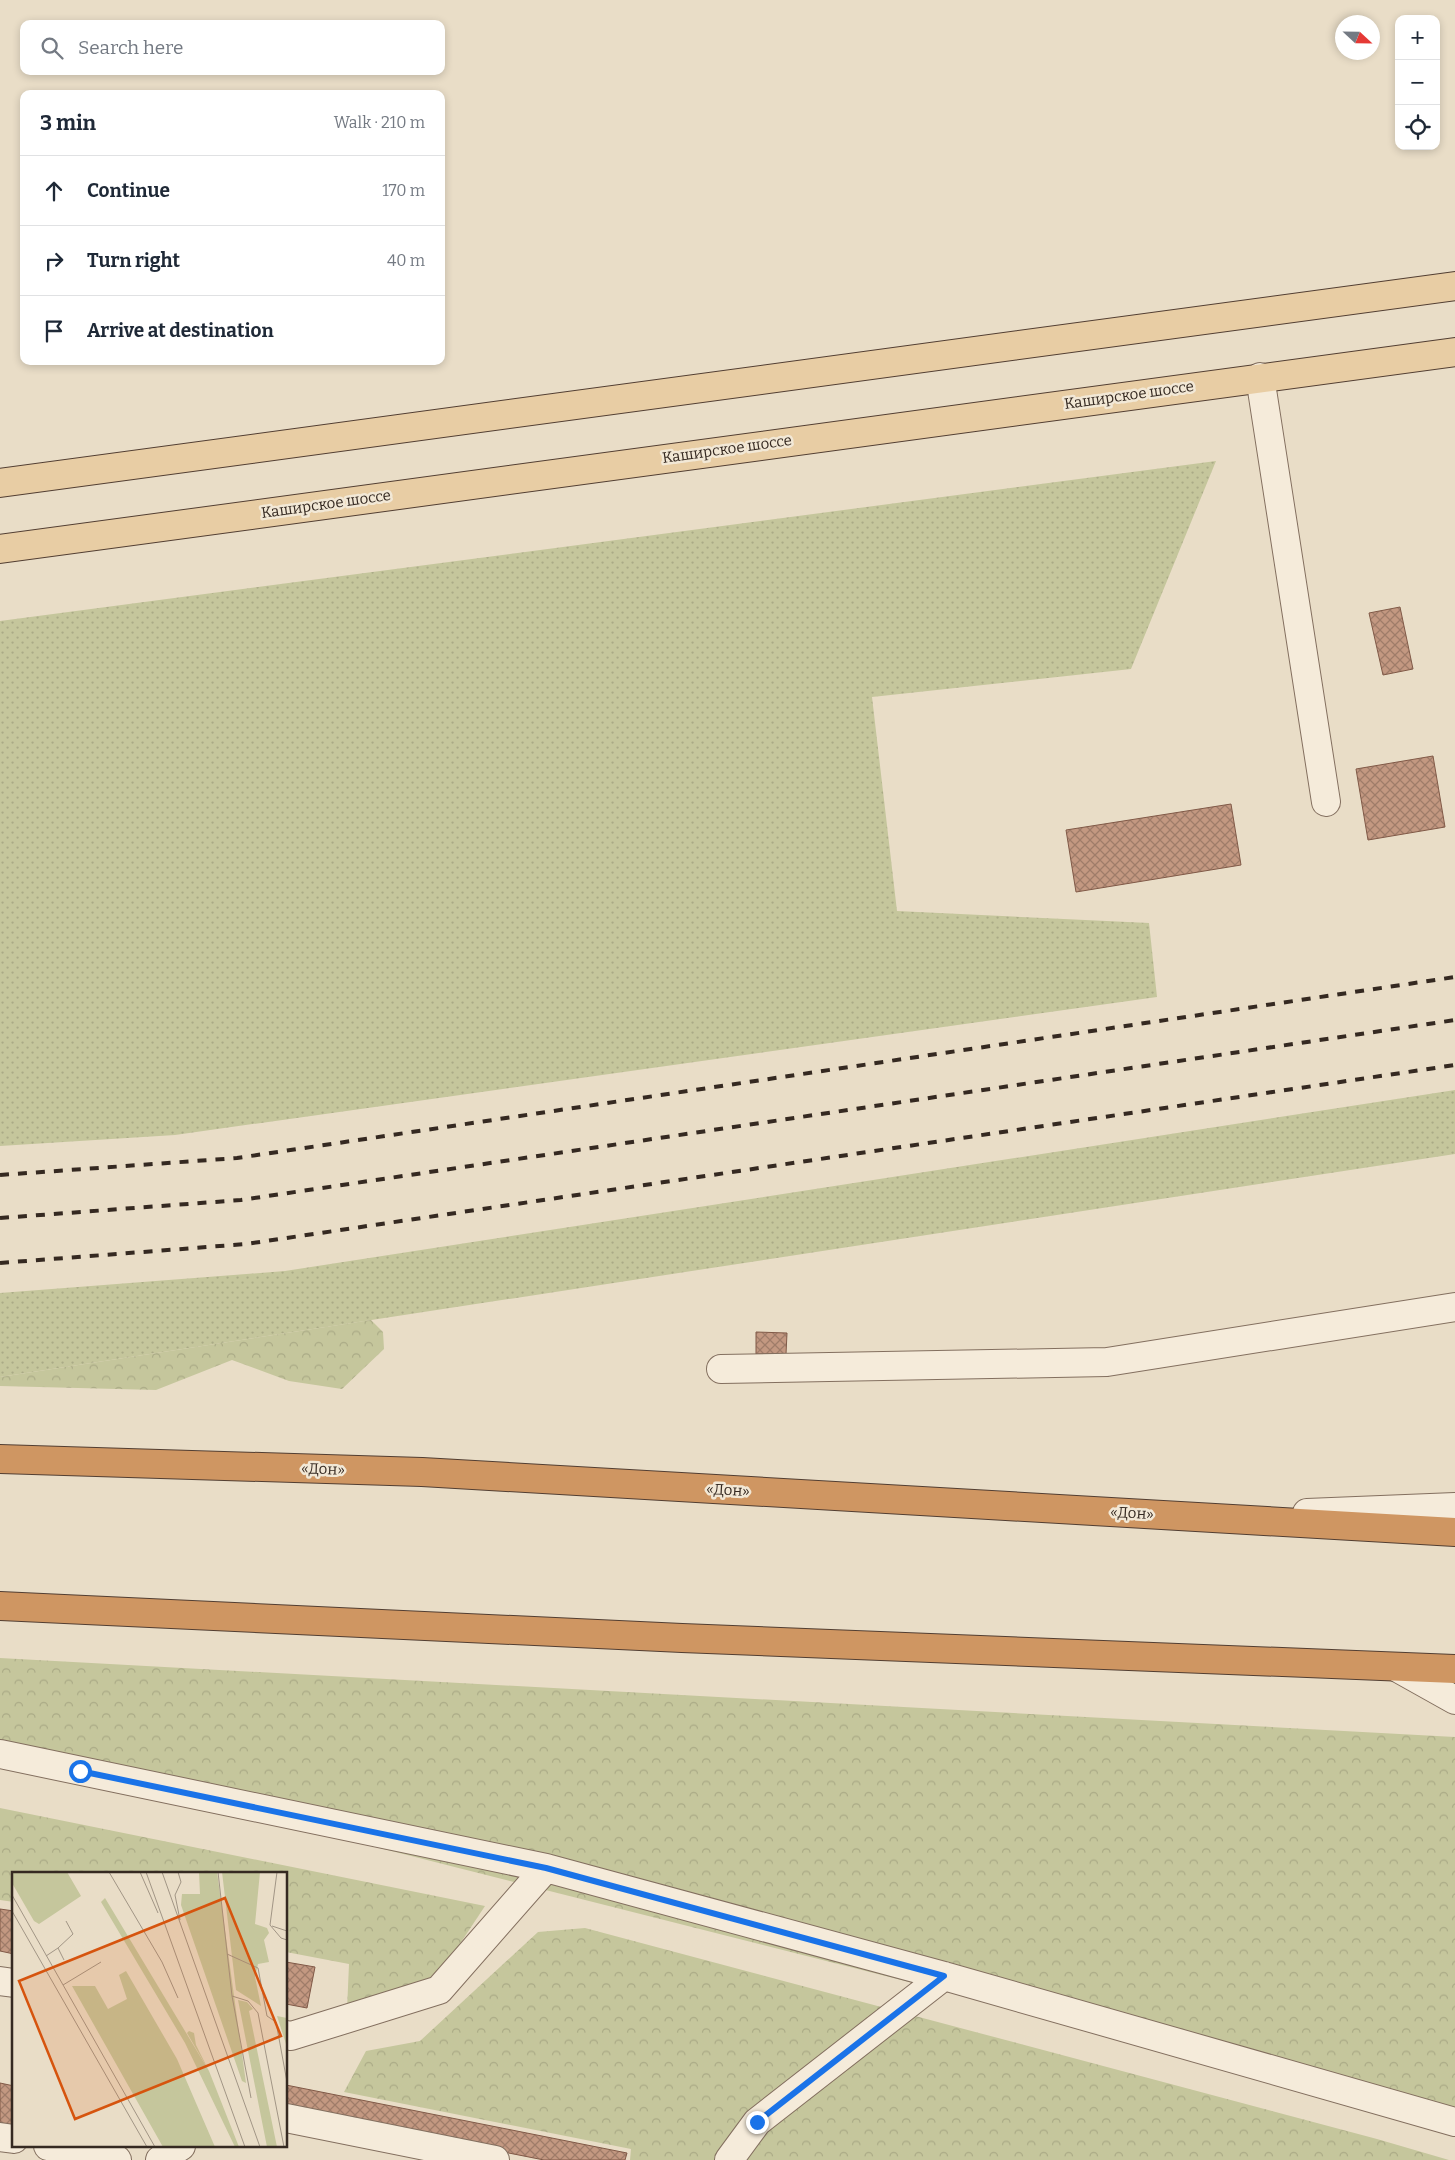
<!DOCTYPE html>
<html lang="en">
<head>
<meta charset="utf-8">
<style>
  :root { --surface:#fff; --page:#f6f6f7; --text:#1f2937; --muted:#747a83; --line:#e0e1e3 }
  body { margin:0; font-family:Bitter,serif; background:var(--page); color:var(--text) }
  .controls { position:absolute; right:15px; top:15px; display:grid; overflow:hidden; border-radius:10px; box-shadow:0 2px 8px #0003 }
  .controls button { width:45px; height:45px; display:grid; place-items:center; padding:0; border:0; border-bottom:1px solid var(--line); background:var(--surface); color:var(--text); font:25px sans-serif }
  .compass { position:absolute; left:1335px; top:15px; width:45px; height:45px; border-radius:50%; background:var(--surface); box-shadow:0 2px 8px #0003; rotate:112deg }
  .stop { position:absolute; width:15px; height:15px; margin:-11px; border:4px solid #1a73e8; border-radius:50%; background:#fff }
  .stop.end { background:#1a73e8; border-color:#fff; box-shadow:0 1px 5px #0008 }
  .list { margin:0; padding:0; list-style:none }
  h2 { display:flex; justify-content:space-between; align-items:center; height:65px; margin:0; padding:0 20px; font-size:21px }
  h2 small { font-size:16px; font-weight:400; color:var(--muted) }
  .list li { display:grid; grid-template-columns:32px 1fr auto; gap:15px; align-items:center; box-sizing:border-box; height:70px; padding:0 20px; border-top:1px solid var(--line) }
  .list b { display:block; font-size:19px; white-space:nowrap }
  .list em { font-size:16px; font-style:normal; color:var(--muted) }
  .icon { flex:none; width:28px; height:28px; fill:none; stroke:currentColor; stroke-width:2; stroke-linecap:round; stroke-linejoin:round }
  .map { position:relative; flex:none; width:1455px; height:2160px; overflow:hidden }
  .search { position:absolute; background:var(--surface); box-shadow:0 2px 8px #0003; left:20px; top:20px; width:425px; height:55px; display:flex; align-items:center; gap:12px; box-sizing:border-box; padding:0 18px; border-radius:10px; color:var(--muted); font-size:19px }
  .panel { position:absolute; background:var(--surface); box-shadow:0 2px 8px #0003; left:20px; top:90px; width:425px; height:275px; border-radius:10px }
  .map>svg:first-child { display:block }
  .grass { fill:url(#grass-dots) }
  .forest { fill:url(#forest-crowns) }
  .building { fill:url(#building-cross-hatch); stroke:#805947 }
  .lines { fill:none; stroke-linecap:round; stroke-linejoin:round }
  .minor-casing { stroke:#836f5f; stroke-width:30 }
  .major-casing { stroke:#523e32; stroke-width:30 }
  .highway-casing { stroke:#523e32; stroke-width:30 }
  .minor { stroke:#f5ebda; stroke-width:28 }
  .major { stroke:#e8cda4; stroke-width:28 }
  .highway { stroke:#cf9662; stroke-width:28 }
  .rail { stroke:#352921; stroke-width:4; stroke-dasharray:9 9; stroke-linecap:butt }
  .route { stroke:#1a73e8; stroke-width:6 }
  .labels { text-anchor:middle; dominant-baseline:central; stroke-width:5; stroke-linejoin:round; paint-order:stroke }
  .street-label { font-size:15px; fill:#352921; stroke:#f2e8d6 }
  .inset-road { fill:none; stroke:#a19585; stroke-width:1 }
  .view { fill:#d6540e; fill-opacity:0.15; stroke:#d6540e; stroke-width:2.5 }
  .inset-edge { fill:none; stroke:#352921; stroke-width:2.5 }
</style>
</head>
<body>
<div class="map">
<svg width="1455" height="2160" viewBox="0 0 1455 2160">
  <defs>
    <pattern id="grass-dots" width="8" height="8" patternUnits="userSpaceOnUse" patternTransform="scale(1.25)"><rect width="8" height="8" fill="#c5c69c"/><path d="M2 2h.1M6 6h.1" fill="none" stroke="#aaaa86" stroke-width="1.8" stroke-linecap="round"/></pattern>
    <pattern id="forest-crowns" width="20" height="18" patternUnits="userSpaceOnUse" patternTransform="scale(1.25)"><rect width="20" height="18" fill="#c5c69c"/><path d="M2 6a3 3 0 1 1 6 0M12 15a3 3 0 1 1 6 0" fill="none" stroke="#aaaa86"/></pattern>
    <pattern id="building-cross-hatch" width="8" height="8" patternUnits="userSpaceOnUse" patternTransform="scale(1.25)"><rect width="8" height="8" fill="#c39881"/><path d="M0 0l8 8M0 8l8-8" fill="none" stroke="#9f7c69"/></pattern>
  </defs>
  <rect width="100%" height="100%" fill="#e9ddc7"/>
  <path class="grass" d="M1216,461L1131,669L872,697L897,911L1149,923L1157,997L175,1135L0,1146V621Z
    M1455,1090V1154L0,1377V1293L285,1271Z"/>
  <path class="forest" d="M371,1320L383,1332L384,1349L342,1389L289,1381L232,1360L156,1390L0,1386V1377Z
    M0,1658L1455,1737V2120L0,1752Z
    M0,1808L485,1906L436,1980L347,2010L349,1964L286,1952V1874H14V1902L0,1900Z
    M585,1928L1377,2139L1449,2160H630L631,2149L344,2092L366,2051L420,2041L538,1932Z"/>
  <path class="building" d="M1400,607L1413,669L1383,675L1369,613Z
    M1433,756L1445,827L1368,840L1356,769Z
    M1231,804L1241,865L1076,892L1066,830Z
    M756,1332L787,1333L786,1354H756Z
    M0,1909L14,1911V1954L0,1951Z
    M286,1962L315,1967L307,2008L286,2004Z
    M0,2083L14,2086V2125L0,2123Z
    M286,2085L627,2153L625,2160H544L286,2109Z"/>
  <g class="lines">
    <defs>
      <path id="minor" d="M1260,377L1326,802
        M721,1369L1107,1362L1455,1307
        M1307,1513L1455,1507
        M1396,1667L1455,1700
        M0,1754L546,1868L944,1976L1455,2122
        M0,1981L14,1983
        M286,2035L291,2036L439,1990L546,1868
        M286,2118L495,2160
        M0,2137L14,2139
        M48,2146L117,2160
        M160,2160L181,2146
        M729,2160L757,2122L944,1976"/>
      <path id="major" d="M0,483L1455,286
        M0,549L1455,352"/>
      <path id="highway" d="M0,1459L422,1472L1455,1532
        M0,1606L682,1638L1455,1669"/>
    </defs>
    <use href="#minor" class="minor-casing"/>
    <use href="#major" class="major-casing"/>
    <use href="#highway" class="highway-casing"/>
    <use href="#minor" class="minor"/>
    <use href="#major" class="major"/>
    <use href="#highway" class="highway"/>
    <path class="rail" d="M0,1175L237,1158L1455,977
      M0,1218L241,1200L1455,1020
      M0,1263L246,1244L1455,1065"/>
  </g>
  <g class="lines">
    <path class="route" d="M80,1771L546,1868L944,1976L757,2122"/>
  </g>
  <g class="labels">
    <g class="street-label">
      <text transform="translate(1129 395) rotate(-8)">Каширское шоссе</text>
      <text transform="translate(727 449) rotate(-8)">Каширское шоссе</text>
      <text transform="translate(326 504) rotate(-8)">Каширское шоссе</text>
      <text transform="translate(323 1469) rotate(2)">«Дон»</text>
      <text transform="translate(728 1490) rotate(3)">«Дон»</text>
      <text transform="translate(1132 1513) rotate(3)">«Дон»</text>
    </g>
  </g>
  <g transform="translate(12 1872)">
    <rect width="275" height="275" fill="#e9ddc7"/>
    <path d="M0,0H55L69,24L27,52L22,49L0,11ZM93,26L197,199L227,275H223L173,171L89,30ZM114,99L165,187L203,275H151L60,114H83L96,137L115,127L107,103Z" fill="#c5c69c"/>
    <path d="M187,0H205L234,211L230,209L169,33L170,22H188ZM210,0H248L243,52L255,56L257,61L252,68L257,90L246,92L243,105L249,134L224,118ZM226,128L235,130L241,137L237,139L265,275H255ZM177,159L182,161L184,173L197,199L175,161Z" fill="#c5c69c"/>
    <path d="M265,144L275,146V175Z" fill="#c5c69c"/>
    <path class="inset-road" d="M97,0L150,90L166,126M128,0L146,41M134,0L233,275M150,0L248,275M166,0L169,10L163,23L168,48M206,0L220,124L239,226M0,23L143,275M0,39L135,275M258,53L265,0M258,53L269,66L275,68M260,54L275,59M46,76L61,62L54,49M215,82L246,96L255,144L264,150L275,210M34,84L46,76L52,88M51,113L89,90M220,124L236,129L246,141L272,275"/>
    <path class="view" d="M213,26L269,164L63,247L7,109Z"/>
    <rect width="275" height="275" class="inset-edge"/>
  </g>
</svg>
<div class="controls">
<button>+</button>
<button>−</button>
<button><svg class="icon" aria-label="locate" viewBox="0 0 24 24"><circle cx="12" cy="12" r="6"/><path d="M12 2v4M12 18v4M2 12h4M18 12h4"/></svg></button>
</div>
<svg class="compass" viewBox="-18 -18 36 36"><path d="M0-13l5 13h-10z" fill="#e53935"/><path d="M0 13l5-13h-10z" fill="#747a83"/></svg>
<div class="stop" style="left:80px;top:1771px"></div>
<div class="stop end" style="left:757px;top:2122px"></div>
<div class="search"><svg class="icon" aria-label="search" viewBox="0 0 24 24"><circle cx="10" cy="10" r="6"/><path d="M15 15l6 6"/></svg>Search here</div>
<section class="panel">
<h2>3 min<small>Walk · 210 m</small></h2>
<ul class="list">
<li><svg class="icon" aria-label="ahead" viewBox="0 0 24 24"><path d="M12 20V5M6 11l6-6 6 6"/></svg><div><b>Continue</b></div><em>170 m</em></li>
<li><svg class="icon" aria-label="right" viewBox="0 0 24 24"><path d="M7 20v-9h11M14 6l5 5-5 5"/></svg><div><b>Turn right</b></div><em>40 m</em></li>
<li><svg class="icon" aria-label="arrive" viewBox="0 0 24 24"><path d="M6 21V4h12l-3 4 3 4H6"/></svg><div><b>Arrive at destination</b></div></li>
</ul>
</section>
</div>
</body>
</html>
